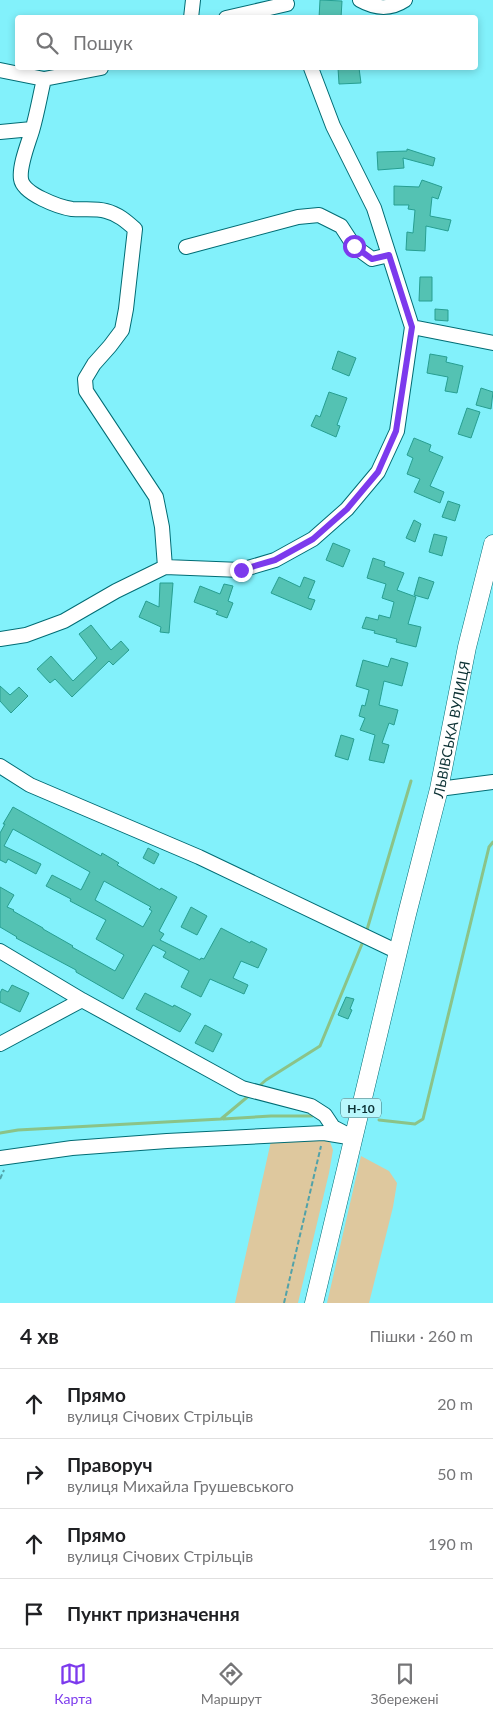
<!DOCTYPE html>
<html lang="uk">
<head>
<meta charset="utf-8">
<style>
  :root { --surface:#fff; --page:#f2f2f2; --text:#202124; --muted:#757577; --line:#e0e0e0; --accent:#7c3aed }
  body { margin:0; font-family:Lato,sans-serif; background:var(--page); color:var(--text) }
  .stop { position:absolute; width:15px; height:15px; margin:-11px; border:4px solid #7c3aed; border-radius:50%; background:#fff }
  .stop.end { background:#7c3aed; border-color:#fff; box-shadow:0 1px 5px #0008 }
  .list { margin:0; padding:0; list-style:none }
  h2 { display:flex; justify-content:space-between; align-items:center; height:65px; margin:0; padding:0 20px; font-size:21px }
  h2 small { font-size:16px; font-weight:400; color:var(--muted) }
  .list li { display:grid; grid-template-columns:32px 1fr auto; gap:15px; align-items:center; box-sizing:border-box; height:70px; padding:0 20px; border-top:1px solid var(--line) }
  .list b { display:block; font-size:19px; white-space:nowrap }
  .list p { margin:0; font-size:16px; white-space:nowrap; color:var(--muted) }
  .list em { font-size:16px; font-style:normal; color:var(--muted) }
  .icon { flex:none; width:28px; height:28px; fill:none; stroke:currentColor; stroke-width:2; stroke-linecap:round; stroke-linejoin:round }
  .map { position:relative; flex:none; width:493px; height:1303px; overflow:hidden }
  .search { position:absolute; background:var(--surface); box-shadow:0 2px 8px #0003; left:15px; right:15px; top:15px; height:55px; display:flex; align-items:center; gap:12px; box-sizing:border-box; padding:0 18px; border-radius:5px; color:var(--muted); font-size:19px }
  .sheet { height:345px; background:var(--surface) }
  nav { display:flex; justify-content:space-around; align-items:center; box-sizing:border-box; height:70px; border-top:1px solid var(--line); background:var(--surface); font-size:14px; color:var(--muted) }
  nav a { display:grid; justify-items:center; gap:2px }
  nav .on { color:var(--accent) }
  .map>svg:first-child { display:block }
  .green { fill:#dec89e }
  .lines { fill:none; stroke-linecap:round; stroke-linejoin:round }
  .stream { stroke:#8bc388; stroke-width:3 }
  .building { fill:#54c2b3; stroke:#279e91; fill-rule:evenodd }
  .minor-casing { stroke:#016c74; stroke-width:16 }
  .major-casing { stroke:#016c74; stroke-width:19 }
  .path { stroke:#51a2a9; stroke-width:2; stroke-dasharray:5 2.5; stroke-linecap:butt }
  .minor { stroke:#fff; stroke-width:14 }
  .major { stroke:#fff; stroke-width:18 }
  .route { stroke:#7c3aed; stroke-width:6 }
  .labels { text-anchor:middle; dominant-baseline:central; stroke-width:5; stroke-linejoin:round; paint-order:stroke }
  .shield { fill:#b9f7fc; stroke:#406c70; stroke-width:1 }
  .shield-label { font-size:12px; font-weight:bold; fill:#0c3134 }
  .street-label { font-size:14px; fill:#0c3134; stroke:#b9f7fc }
</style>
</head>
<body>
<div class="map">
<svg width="493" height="1303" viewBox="0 0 493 1303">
  <rect width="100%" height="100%" fill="#82f1fb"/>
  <path class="green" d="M317,1139L330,1142L333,1150L329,1173L298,1303H235L271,1141Z
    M361,1156L389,1171L397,1183L393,1207L369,1303H327Z"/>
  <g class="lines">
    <path class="stream" d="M366,933L411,781
      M257,1088L266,1080L320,1046L364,939
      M223,1119L271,1116H312
      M379,1120L415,1124L423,1119L489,847L493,842
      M0,1133L18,1130L221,1119L251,1094"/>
  </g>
  <path class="building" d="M320,0L342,1L341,18H319Z
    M338,68H359L361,83L339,84Z
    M407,149L435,158L433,166L403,158L404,168L378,170L377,152L407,151Z
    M422,180L442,187L438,199L432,197L430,216L451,220L448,231L426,226L425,251L406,250L407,232L413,233L415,210L408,209L409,205H394V186L419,187Z
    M420,277H432V301H419Z
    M435,309L448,310V321L435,320Z
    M338,351L356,358L349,376L332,369Z
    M430,354L447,357L446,362L463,366L457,393L445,391L448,377L427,373Z
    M481,388L493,392L491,409L476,405Z
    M329,392L347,398L337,425L340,426L336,437L311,426L316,415L320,417Z
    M467,408L480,412L471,438L458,434Z
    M414,438L431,445L429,451L443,457L430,486L444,492L440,503L414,492L420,479L407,474L413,458L407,455Z
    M448,501L460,505L455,521L442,517Z
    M414,520L421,524L415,542L406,538Z
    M434,534L447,537L442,556L429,552Z
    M333,543L350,550L343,567L326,560Z
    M373,558L385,562L384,566L404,573L397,590L416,597L408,624L421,627L416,647L396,642L397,639L374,633L375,631L362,628L366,617L378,620L379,615L390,618L394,602L382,598L386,584L367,578Z
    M279,577L300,587L304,577L315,581L308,598L315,600L311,610L271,593Z
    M419,577L434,582L428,599L414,595Z
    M160,583H173L169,633L160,632L161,627L139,617L146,601L159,607Z
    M224,584L233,586L228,601L233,603L227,618L216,614L218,611L194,602L200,586L220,594Z
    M91,625L111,650L121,641L129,650L113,665L109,661L72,697L55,679L50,683L37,669L51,656L73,681L97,658L79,634Z
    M391,658L408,663L402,686L384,681L379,705L398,710L394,725L389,723L382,743L389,745L384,763L369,760L375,735L360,730L365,718L359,716L362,705L365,706L369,690L356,686L363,660L388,667Z
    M0,686L10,695L19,687L28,696L11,713L0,701Z
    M341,735L354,739L348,760L335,756Z
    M13,807L101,856L102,853L119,863L117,865L160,890L161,888L177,897L159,931L164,934L160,940L200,960L201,958L204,959L221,928L250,943L251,941L267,949L258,968L241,961L233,978L248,985L244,994L210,979L201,997L181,987L189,971L163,957L166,952L153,945L123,999L76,972V970L16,938L17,937L0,927V887L14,895L7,907L14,910L13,911L43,928V929L73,946L72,947L115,971L124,955L96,939L106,920L70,901L71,899L46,886L52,875L81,890L90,872L13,829L4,846L41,864L36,874L8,859L6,863L0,860V833L5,824H3ZM104,881L151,907L149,909L152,911L143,927L95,900Z
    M148,848L159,854L154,864L143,858Z
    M191,907L207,916L197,935L181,927Z
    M12,985L29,993L20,1012L0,1002V993L2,989L8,992Z
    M145,993L173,1007L174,1005L191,1014L180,1032L136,1009Z
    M346,997L354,999L350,1009L352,1010L348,1019L338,1015Z
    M205,1025L222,1034L213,1052L195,1043Z"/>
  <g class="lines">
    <defs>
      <path id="minor" d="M360,0C376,9 390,10 405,0
        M191,18L193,0
        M226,18L287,4
        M101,68L44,79C40,96 37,114 32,131C28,144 19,166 21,179C23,194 59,207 72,209C83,210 95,208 106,211C118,214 126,221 135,229L126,309L122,330L110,346L94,364L85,379L86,391L156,497L162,527L165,567
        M311,68L333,126L374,208L412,327L493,343
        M0,70L44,79
        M0,132L32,129
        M186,247L298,217L319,215L341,226L354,246L372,259L389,255
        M0,639L26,635L64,621L116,591L165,567L241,570L275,560L313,539L347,509L378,472L397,431L412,327
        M0,766L30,785L199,857L398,952
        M439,789L493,782
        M0,951L82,1000L242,1088L311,1106L325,1115L333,1127L354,1138L324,1133L167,1141L72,1148L0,1158
        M0,1044L82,1000"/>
      <g id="major">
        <path id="s1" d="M314,1303L407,914L439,789L467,647L493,544"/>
      </g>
    </defs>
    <use href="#minor" class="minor-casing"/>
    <use href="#major" class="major-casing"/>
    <path class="path" d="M0,1179L4,1170
      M284,1303L321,1146"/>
    <use href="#minor" class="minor"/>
    <use href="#major" class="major"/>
  </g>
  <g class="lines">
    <path class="route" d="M241,570L275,560L313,539L347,509L378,472L396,431L412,327L389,255L372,259L354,246"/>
  </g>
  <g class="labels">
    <rect class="shield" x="341" y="1098.5" width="40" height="19" rx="4"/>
    <g class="shield-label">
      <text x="361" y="1108">Н-10</text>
    </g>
    <g class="street-label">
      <text stroke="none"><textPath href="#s1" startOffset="590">ЛЬВІВСЬКА ВУЛИЦЯ</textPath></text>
    </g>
  </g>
</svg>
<div class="stop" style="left:354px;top:246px"></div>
<div class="stop end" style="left:241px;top:570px"></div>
<div class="search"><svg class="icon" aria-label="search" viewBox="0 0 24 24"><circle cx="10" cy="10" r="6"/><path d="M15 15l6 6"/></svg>Пошук</div>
</div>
<section class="sheet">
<h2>4 хв<small>Пішки · 260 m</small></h2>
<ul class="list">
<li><svg class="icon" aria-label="ahead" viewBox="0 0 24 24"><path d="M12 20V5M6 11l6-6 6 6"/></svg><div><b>Прямо</b><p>вулиця Січових Стрільців</p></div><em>20 m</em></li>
<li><svg class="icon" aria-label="right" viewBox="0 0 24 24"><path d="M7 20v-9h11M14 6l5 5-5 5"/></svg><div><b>Праворуч</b><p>вулиця Михайла Грушевського</p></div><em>50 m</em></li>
<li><svg class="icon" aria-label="ahead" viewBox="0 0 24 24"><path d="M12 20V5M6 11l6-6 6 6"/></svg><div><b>Прямо</b><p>вулиця Січових Стрільців</p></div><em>190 m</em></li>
<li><svg class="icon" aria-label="arrive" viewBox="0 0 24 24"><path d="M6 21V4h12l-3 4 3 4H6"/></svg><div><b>Пункт призначення</b></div></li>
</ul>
</section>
<nav>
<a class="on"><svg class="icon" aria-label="map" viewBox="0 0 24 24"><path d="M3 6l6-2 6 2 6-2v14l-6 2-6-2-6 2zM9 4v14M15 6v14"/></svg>Карта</a>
<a><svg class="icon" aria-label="directions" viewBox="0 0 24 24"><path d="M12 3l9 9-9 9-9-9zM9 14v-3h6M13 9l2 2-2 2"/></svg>Маршрут</a>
<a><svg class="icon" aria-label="saved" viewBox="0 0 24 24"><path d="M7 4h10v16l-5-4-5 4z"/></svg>Збережені</a>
</nav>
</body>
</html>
